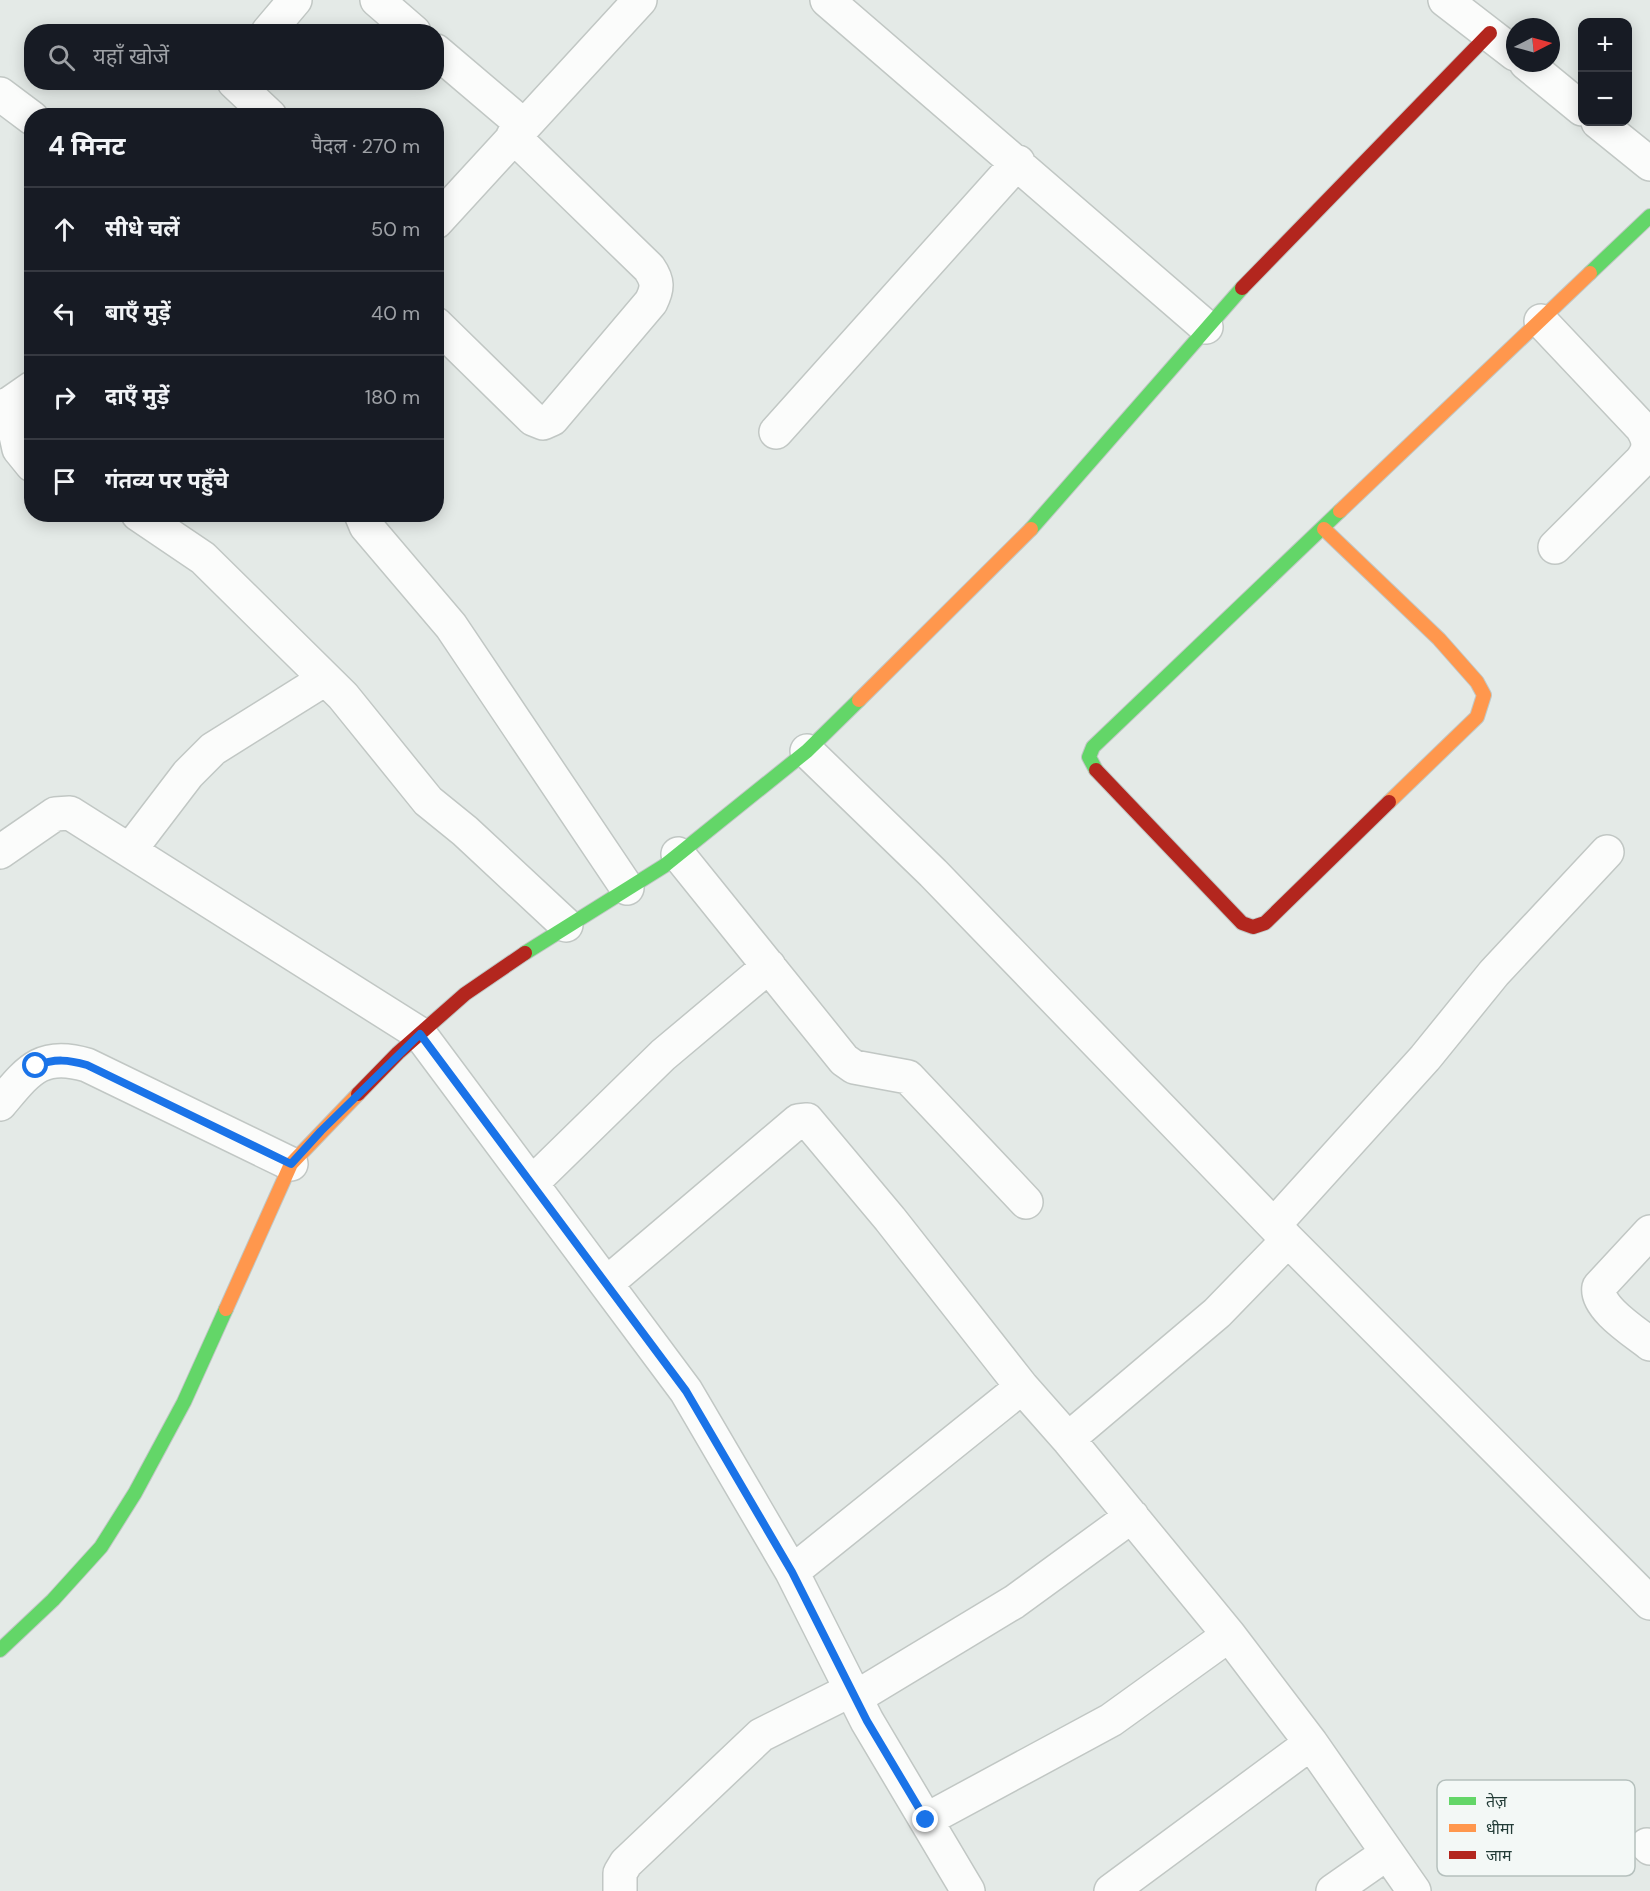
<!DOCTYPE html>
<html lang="hi">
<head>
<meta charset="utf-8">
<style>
  :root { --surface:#171b24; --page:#20242c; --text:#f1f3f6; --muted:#9ea1a6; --line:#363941 }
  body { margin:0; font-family:"DM Sans","Noto Sans Devanagari",sans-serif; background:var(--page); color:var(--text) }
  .controls { position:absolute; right:18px; top:18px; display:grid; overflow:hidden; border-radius:12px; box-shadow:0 3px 15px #0003 }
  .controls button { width:54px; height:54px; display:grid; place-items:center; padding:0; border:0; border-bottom:2px solid var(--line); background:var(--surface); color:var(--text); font:30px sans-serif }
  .compass { position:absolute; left:1506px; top:18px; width:54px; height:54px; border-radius:50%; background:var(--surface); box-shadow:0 3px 15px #0003; rotate:84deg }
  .stop { position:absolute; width:18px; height:18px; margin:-14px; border:4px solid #1a73e8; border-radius:50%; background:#fff }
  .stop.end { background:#1a73e8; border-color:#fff; box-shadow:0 2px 6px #0008 }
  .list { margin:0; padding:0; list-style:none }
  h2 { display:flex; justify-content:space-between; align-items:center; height:78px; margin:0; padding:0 24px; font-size:26px }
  h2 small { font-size:20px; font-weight:400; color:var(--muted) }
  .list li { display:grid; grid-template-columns:39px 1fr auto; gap:18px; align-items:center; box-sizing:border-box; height:84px; padding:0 24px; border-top:2px solid var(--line) }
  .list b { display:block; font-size:22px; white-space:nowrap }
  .list em { font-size:20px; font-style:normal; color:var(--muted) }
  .icon { flex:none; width:33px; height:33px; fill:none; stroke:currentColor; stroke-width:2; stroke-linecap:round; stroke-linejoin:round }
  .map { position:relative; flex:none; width:1650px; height:1891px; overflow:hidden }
  .search { position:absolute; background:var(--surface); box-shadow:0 3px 15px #0003; left:24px; top:24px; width:420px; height:66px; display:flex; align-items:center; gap:15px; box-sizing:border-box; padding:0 21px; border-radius:24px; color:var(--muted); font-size:22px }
  .panel { position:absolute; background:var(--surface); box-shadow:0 3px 15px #0003; left:24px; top:108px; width:420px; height:414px; border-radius:24px }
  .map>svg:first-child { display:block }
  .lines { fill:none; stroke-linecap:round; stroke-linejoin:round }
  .street-casing { stroke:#c1c7c4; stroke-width:36 }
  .fast-casing { stroke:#c0c7c5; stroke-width:16 }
  .slow-casing { stroke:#c0c7c5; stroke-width:16 }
  .jam-casing { stroke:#c0c7c5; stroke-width:16 }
  .street { stroke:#fbfcfb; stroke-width:33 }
  .fast { stroke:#63d668; stroke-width:14 }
  .slow { stroke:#ff974d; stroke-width:14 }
  .jam { stroke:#b3261e; stroke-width:14 }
  .route { stroke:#1a73e8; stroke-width:8 }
  .key { fill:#f3f8f6; stroke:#b5c0bd; stroke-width:1.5 }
  .key-label { font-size:16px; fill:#233c37 }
</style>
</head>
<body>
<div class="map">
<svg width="1650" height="1891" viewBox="0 0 1650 1891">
  <rect width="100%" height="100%" fill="#e4eae7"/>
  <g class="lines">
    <defs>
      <path id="street" d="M377,0L414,32
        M827,0L1206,327
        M1445,0L1515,54
        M268,32L295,0
        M436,51L523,125
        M1526,63L1582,109
        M234,82L270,116
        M0,94L32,118
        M1598,122L1650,164
        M436,222L640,0
        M1541,321L1642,428C1650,441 1650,449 1641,461L1555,547
        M436,324L533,419L543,423L552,419L651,302C658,288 658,281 649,268L513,136
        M9,404L19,449L32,465
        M0,407L9,404L32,388
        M776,432L1018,162
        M138,514L203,558L343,696L428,801L465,831L566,925
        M361,514L366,526L451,626L627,888
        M807,751L933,873L1288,1240L1650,1603
        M130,850L188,774L213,749L325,679
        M0,852L55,814L70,813L420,1034L686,1391L792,1572L867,1721L968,1891
        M678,854L844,1060L854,1067L908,1077L1026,1202
        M0,1104C28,1071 41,1051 87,1065L291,1164
        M532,1183L663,1055L769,966
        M1274,1225L1425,1058L1494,973L1607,852
        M1650,1232L1599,1287C1595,1307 1635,1332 1650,1344
        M607,1283L798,1121L807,1120L890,1219L1022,1387L1068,1439L1229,1635L1311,1743L1414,1891
        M1068,1439L1217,1313L1288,1240
        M792,1572L1022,1387
        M855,1698L1014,1602L1132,1516
        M926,1820L1111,1720L1229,1635
        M1647,1845L1650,1848
        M620,1891V1873L626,1863L761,1735L851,1690
        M1111,1891L1311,1743
        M1333,1891L1386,1854"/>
      <path id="fast" d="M1590,273L1650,216
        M1031,529L1242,288
        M1096,770L1089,757L1093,747L1340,511
        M525,953L664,866L807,751L859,700
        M0,1650L53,1600L101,1547L135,1493L184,1402L226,1309"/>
      <path id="slow" d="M1340,511L1590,273
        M1324,529L1439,639L1477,682L1484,695L1477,717L1389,802
        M859,700L1031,529
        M226,1309L291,1164L358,1094"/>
      <path id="jam" d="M1242,288L1490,33
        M1096,770L1242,923L1253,927L1265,923L1389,802
        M358,1094L398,1053L465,994L525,953"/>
    </defs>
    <use href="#street" class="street-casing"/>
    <use href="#fast" class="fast-casing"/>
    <use href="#slow" class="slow-casing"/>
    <use href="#jam" class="jam-casing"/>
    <use href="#street" class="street"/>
    <use href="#fast" class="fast"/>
    <use href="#slow" class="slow"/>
    <use href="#jam" class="jam"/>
  </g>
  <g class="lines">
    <path class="route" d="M36,1066C55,1058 69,1060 87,1065L291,1164L321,1131L420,1034L686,1391L792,1572L867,1721L926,1820"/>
  </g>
  <rect x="1437" y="1780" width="198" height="96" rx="9" class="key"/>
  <rect x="1449" y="1797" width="27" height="8" fill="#63d668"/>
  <rect x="1449" y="1824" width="27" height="8" fill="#ff974d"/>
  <rect x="1449" y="1851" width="27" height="8" fill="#b3261e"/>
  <g class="key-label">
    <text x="1486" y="1807">तेज़</text>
    <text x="1486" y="1834">धीमा</text>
    <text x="1486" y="1861">जाम</text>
  </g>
</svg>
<div class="controls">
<button>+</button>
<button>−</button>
</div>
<svg class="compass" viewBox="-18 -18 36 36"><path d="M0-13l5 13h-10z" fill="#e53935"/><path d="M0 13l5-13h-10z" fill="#9ea1a6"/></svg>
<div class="stop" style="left:36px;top:1066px"></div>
<div class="stop end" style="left:926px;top:1820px"></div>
<div class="search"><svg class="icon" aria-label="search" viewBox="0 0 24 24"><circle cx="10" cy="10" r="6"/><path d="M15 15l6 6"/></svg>यहाँ खोजें</div>
<section class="panel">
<h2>4 मिनट<small>पैदल · 270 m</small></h2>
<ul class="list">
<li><svg class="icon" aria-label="ahead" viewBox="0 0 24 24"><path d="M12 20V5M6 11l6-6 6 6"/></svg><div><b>सीधे चलें</b></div><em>50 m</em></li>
<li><svg class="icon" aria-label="left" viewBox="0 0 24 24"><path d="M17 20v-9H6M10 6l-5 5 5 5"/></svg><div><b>बाएँ मुड़ें</b></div><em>40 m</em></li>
<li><svg class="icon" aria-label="right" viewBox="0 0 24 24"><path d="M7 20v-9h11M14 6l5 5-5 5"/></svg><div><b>दाएँ मुड़ें</b></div><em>180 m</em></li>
<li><svg class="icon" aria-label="arrive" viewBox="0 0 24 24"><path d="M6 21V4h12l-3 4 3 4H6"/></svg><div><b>गंतव्य पर पहुँचे</b></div></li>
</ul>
</section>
</div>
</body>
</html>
